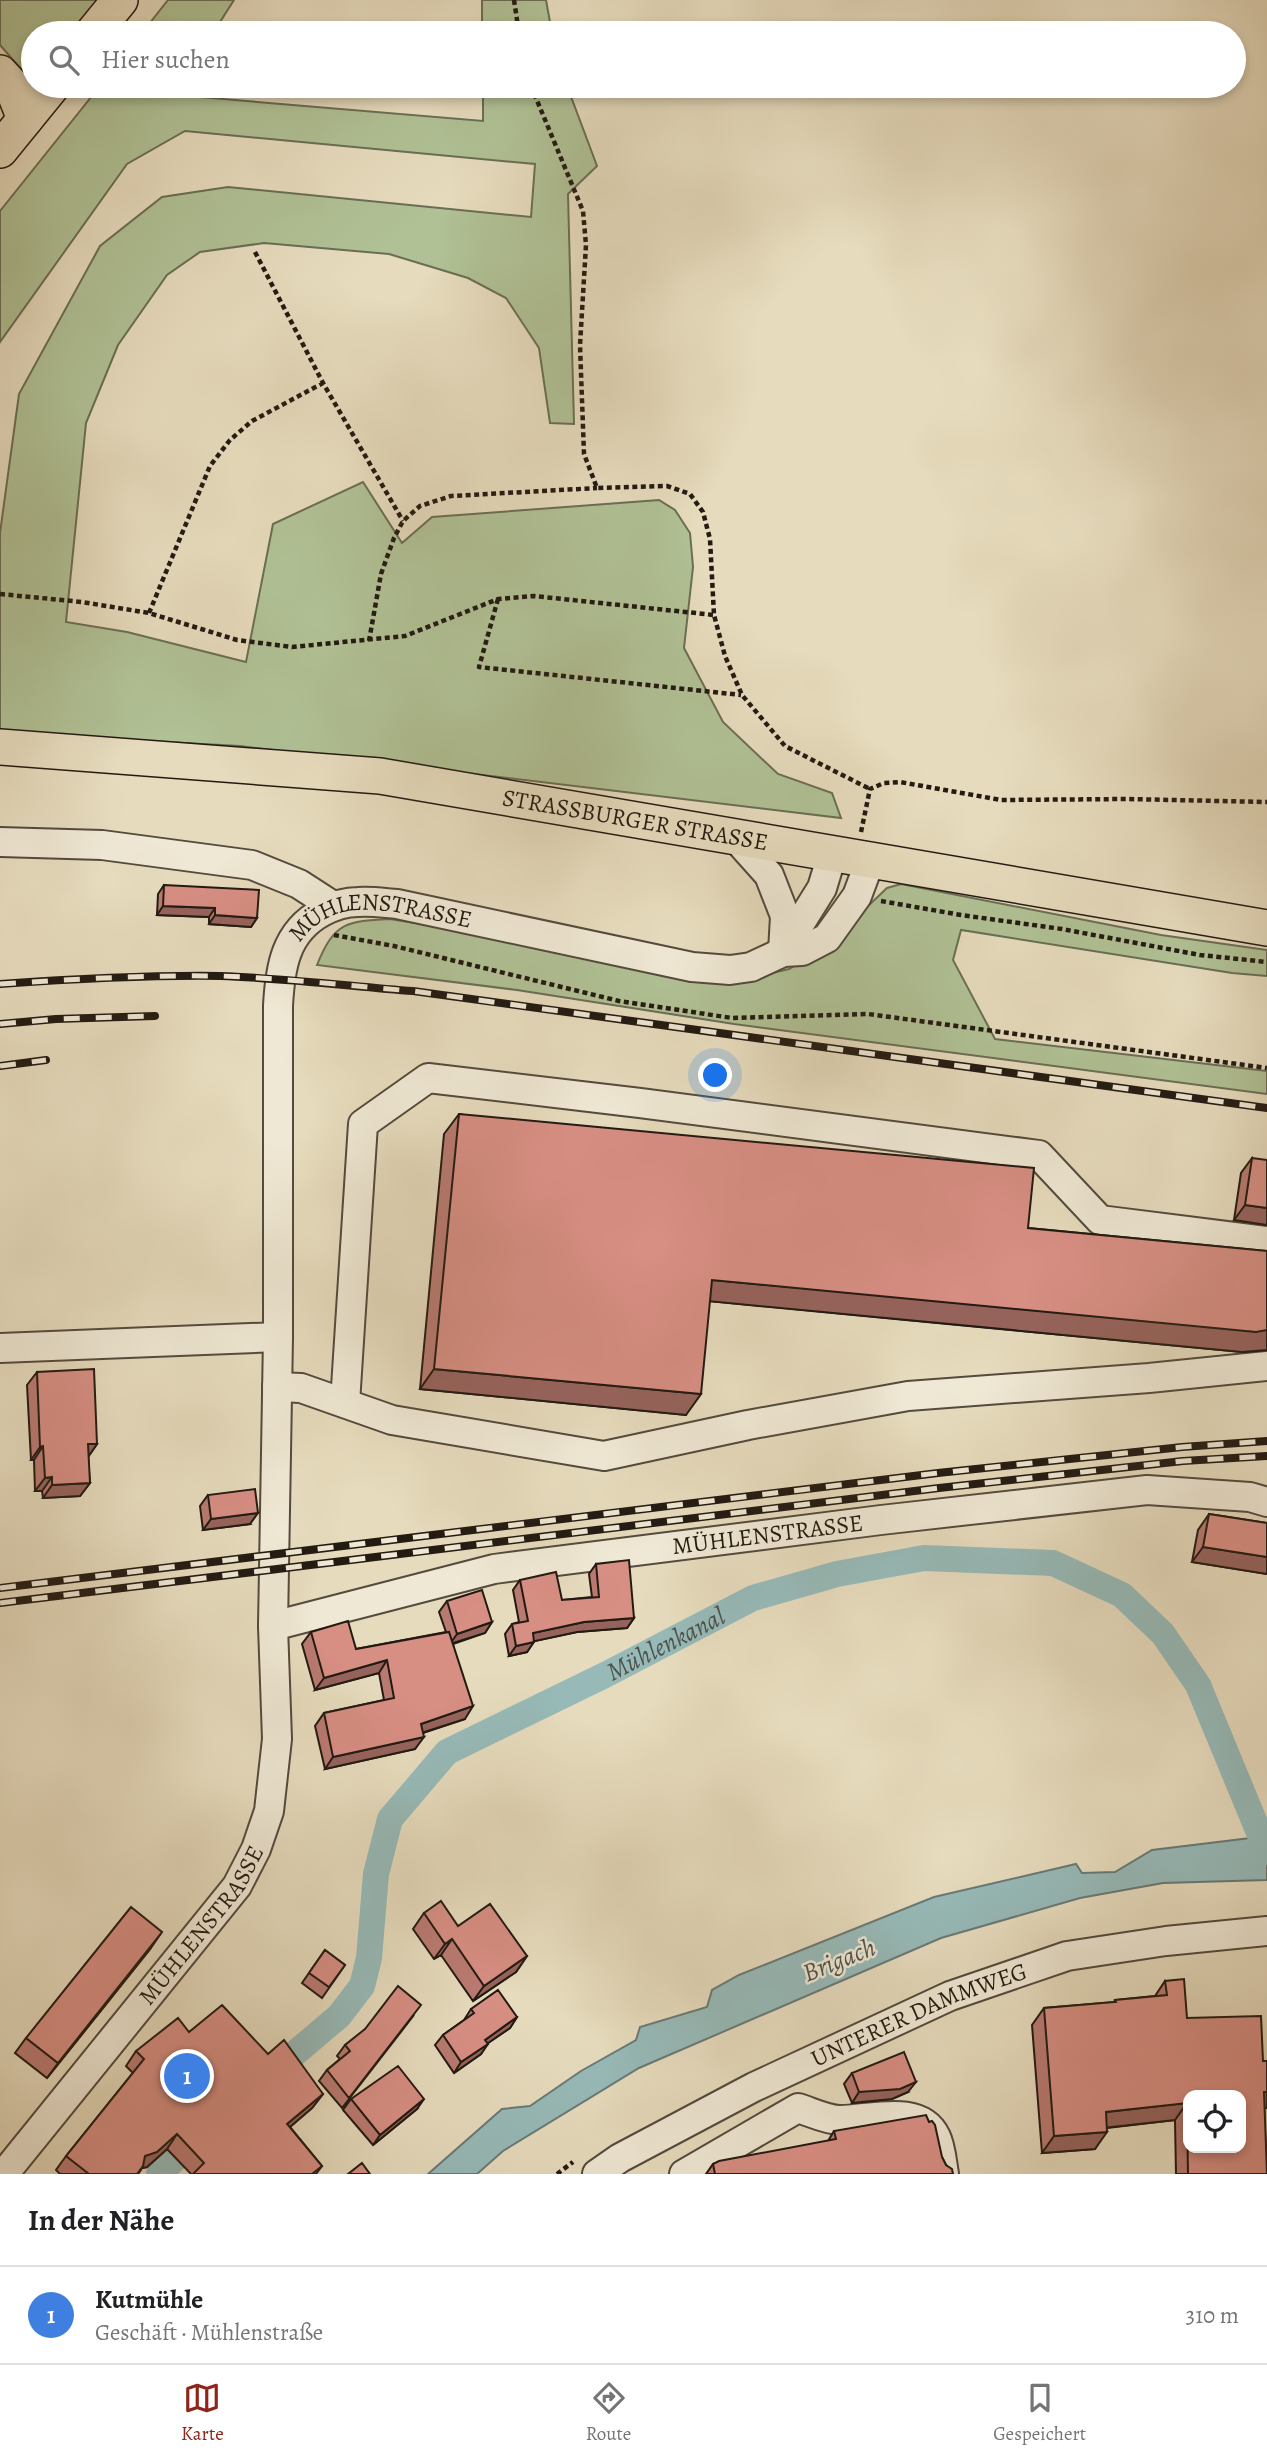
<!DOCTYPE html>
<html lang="de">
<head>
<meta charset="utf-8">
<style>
  :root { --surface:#fff; --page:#f6f6f6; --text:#202124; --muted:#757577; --line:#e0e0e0; --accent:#8f2418 }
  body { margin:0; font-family:Alegreya,serif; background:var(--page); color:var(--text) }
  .controls { position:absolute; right:21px; bottom:21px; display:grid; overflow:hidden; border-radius:14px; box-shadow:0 4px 10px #0003 }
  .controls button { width:63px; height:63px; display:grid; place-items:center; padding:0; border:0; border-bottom:2px solid var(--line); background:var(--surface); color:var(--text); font:35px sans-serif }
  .you { position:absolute; left:716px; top:1076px; width:24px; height:24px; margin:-18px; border:5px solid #fff; border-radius:50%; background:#1a73e8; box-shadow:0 0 0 10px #1a73e833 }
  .badge { display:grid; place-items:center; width:46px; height:46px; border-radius:50%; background:var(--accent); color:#fff; font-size:23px; font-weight:700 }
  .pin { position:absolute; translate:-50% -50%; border:4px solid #fff; box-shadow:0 2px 7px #0006 }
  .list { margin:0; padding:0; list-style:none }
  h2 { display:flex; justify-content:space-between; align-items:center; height:91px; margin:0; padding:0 28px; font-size:30px }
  h2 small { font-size:23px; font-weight:400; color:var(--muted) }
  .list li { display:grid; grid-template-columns:46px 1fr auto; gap:21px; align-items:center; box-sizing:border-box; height:98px; padding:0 28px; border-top:2px solid var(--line) }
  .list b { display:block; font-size:26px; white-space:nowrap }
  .list p { margin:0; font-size:23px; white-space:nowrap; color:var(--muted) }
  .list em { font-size:23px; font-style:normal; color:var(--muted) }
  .icon { flex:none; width:38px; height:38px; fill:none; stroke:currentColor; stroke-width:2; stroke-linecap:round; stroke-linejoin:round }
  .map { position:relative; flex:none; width:1267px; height:2174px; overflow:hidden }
  .search { position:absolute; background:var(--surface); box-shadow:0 4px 10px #0003; left:21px; right:21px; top:21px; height:77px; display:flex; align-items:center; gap:18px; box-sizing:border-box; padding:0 24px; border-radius:38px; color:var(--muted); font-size:26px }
  .sheet { height:189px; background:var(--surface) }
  nav { display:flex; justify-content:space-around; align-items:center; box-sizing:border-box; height:98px; border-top:2px solid var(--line); background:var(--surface); font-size:19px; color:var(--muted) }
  nav a { display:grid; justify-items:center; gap:4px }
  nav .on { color:var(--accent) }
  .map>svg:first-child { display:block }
  .green { fill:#b0c195; stroke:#6a6e54; stroke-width:2 }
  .water { fill:#97bab8; stroke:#697a76; stroke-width:2 }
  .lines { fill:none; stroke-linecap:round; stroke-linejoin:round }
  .canal { stroke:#97bab8; stroke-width:26 }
  .minor-casing { stroke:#544a3d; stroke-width:32 }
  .major-casing { stroke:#231a12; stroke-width:38 }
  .path { stroke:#231a12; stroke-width:4.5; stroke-dasharray:5 3.5; stroke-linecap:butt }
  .minor { stroke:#efe8d4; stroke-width:28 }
  .major { stroke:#e6dbbd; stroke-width:35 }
  .rail-casing { stroke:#231a12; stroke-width:8 }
  .rail { stroke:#efe8d4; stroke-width:5; stroke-dasharray:16; stroke-linecap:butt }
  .wall { fill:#b97a71; stroke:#231a12; stroke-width:2 }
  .shaded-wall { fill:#96635c; stroke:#231a12; stroke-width:2 }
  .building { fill:#d78e83; stroke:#231a12; stroke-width:2; fill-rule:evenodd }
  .labels { text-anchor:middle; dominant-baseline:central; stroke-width:5; stroke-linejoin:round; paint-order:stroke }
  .street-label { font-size:24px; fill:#231a12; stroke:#efe8d4 }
  .water-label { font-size:26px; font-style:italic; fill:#4c524c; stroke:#efe8d4 }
</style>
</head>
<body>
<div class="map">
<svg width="1267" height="2174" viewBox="0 0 1267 2174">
  <rect width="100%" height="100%" fill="#e6dbbd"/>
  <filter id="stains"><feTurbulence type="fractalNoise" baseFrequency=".00286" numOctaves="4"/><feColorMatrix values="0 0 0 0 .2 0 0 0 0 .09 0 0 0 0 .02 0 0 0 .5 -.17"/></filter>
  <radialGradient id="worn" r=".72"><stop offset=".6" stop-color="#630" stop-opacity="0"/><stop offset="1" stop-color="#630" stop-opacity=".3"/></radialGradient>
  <path class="green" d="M0,0H107L81,33H33V83L0,45Z
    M168,0H234L213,33H142Z
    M482,0H546L552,33H482Z
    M100,86H180L175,95L483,121V86H567L597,166L568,194L574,424L550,423L539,348L506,298L468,278L389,254L264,243L200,252L167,275L118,345L86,423L66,622L127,632L246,662L273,524L363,482L402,543L432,517L659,500L675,510L690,533L693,567L684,648L723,722L778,774L832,793L841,818L240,746L0,733V533L19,394L100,246L162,197L228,187L531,217L535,164L185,131L127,164L0,342V211Z
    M901,884L1161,935L1267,950V976L1232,973L961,930L953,960L995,1039L1267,1071V1094L734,1024L517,990L317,965C334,922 347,921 390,919L756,977L789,969L813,955L844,929L887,888Z"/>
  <path class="water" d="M1267,1836V1880L1163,1883L1080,1898L941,1938L639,2068L503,2151L477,2174H428L502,2109L530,2106L581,2071L636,2040L640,2027L707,2007L712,1990L739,1975L934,1897L1076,1864L1082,1873L1115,1872L1152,1850Z"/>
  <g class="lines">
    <g class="canal">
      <path id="s1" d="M267,2077L339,2016L362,1986L369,1958L376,1874L390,1819L447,1752L605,1675L753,1598L837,1574L924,1558L1053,1563L1122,1595L1163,1634L1198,1685L1267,1852"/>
      <path d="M159,2174L201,2134"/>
    </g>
    <defs>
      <g id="minor">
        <path d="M735,837L769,875L785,916L783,952"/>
        <path d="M0,842L102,845L252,865L299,884L333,906"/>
        <path d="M784,949L822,888L832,855"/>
        <path d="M0,1348L278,1337"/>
        <path d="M277,1387L301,1388L392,1420L604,1456L748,1425L908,1396L1149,1378L1267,1366"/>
        <path d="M345,1403L363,1124L428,1078L640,1103L1039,1155L1100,1220L1267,1241"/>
        <path id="s2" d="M273,1626L494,1569L881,1520L1147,1490L1250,1497L1267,1502"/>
        <path id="s3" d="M4,2174L237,1886L256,1849L269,1811L277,1739L273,1626L278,1337V1006C280,968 285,932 322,912C333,906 345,902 358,902C371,901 384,903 397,904L692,967L730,970L751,967L783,952L802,951L827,938L857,896L870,861"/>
        <path id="s4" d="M597,2174L620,2158L754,2087L950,1996L1067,1956L1166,1941L1267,1931"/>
        <path d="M684,2174L798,2108C811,2112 827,2120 840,2120C870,2120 920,2103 936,2137C941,2147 942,2163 944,2174"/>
      </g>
      <g id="major">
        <path d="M93,33L120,0"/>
        <path d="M0,73L12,86L25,119"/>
        <path d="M0,150L52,86"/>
        <path id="s5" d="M0,747L380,776L1267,928"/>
      </g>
    </defs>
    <use href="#minor" class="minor-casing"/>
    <use href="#major" class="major-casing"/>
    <path class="path" d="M514,0L519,33
      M531,86L583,211L586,245L580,345L584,454L597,488L667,486L690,494L703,512L710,539L714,615L725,656L742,695L785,746L870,789
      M255,252L323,383L403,521
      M0,594L82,602L149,613L237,640L292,647L405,636L498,599L534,596L714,615
      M498,599L479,667L741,695
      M149,613L210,466L230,440L252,421L323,383
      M369,641L381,574L394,538L403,521L420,506L451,496L597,488
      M861,832L870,789L884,783L900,782L1001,800L1126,799L1267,802
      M881,901L961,915L1062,929L1200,955L1267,962
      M334,935L394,946L619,1001L732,1018L868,1014L1267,1068
      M557,2174L573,2162"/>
    <use href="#minor" class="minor"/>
    <use href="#major" class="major"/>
    <defs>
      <path id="rail" d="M0,984C73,979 147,975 220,976C285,978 349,986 413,991L1267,1108
        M0,1024L56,1019L155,1016
        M0,1066L46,1060
        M0,1588L938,1473L1182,1447L1267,1441
        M0,1603L939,1488L1183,1461L1267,1456"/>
    </defs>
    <use href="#rail" class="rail-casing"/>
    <use href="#rail" class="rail"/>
  </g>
  <path class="wall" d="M164,885L257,918L251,927L209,924V917L157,915L158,894Z
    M459,1114L1028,1228L1267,1251V1350L1242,1352L709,1301L686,1415L420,1389L444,1134Z
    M1252,1158L1267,1225L1234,1220L1241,1173Z
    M37,1372L97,1444L88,1457L90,1483L80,1496L43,1498L42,1491H35L34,1460H31L27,1385Z
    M208,1495L250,1524L203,1530L200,1506Z
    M1209,1514L1267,1523V1574L1192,1562L1198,1530Z
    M596,1564L634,1618L627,1628L577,1632L534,1641L527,1652L509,1656L505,1634L512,1624L519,1622L513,1590L520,1580L562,1600L592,1597L589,1574Z
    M447,1601L492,1622L485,1633L453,1644L465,1719L423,1733L415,1749L325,1769L315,1726L324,1713L384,1700L379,1673L315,1690L302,1644L311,1632L356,1649L446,1632L439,1612Z
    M424,1913L458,1926L527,1956L516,1972L473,2001L441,1955L434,1959L413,1929Z
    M151,1948L47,2078L15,2053L26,2038Z
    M325,1950L345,1965L322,1998L302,1983Z
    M1165,1981L1187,2018L1263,2061L1267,2108H1264L1267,2174H1176L1175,2120L1107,2128L1095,2149L1042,2153L1032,2025L1044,2008L1114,2002L1115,2000L1155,1996Z
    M471,2009L517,2017L510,2028L488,2043L481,2054L454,2073L435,2045L443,2035L464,2020Z
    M414,2015L342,2108L319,2081L327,2070L340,2059L337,2056L345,2045Z
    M189,2032L268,2054L323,2094L312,2108L290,2127L322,2166L316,2174H191L167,2149L147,2167L142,2168L138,2174H60L56,2170L66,2156L133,2073L126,2066L136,2051Z
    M852,2073L908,2092L892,2099L852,2103L844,2084Z
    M351,2099L417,2109L373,2145L343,2110Z
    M834,2131L942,2157L946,2165L953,2174H706L713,2164L828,2141Z"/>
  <path class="shaded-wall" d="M163,906L215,908L209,917L157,915Z
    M215,915L257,918L251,927L209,924Z
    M1245,1205L1267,1208V1225L1234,1220Z
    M712,1280L1267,1330V1350L1242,1352L697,1300Z
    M434,1369L701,1394L686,1415L420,1389Z
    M88,1444H97L88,1457Z
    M43,1446L34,1460H31L40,1447Z
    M52,1477L42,1491H35L45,1478Z
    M90,1483L80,1496L43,1498L52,1485Z
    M258,1513L250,1524L203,1530L211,1519Z
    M1203,1547L1267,1557V1574L1192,1562Z
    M634,1618L627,1628L577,1632L526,1643L533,1633L584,1622Z
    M492,1622L485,1633L450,1644L457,1634Z
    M534,1642L527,1652L509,1656L516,1646Z
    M387,1660L379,1673L315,1690L324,1678Z
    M473,1706L465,1719L412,1736L421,1724Z
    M424,1737L415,1749L325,1769L333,1757Z
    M162,1932L151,1948L47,2078L58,2063Z
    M452,1939L441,1955L434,1959L445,1944Z
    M527,1956L516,1972L473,2001L484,1986Z
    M517,2017L510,2028L478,2050L485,2040Z
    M488,2044L481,2054L454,2073L461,2062Z
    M916,2082L908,2092L892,2099L852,2103L859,2092Z
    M1264,2092H1267V2108L1252,2109Z
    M323,2094L312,2108L277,2138L287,2124Z
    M424,2099L417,2109L373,2145L380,2135Z
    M1187,2103L1175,2120L1094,2129L1106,2112Z
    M1107,2132L1095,2149L1042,2153L1054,2136Z
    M177,2134L167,2149L147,2167L142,2168L138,2174H137L145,2156Z"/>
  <path class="building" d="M164,885L259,890L257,918L215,915V908L163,906Z
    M459,1114L1034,1168L1028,1228L1267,1251V1330L1256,1332L712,1280L701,1394L434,1369Z
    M1252,1158L1267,1160V1208L1245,1205Z
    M94,1369L97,1444H88L90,1483L52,1485V1477L45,1478L43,1446L40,1447L37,1372Z
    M255,1489L258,1513L211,1519L208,1495Z
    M1209,1514L1267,1523V1557L1203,1547Z
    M629,1560L634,1618L584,1622L533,1633L534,1642L516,1646L512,1624L528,1621L520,1580L556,1572L562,1600L599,1597L596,1564Z
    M482,1590L492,1622L457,1634L447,1601Z
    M348,1621L356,1649L449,1632L473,1706L421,1724L424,1737L333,1757L324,1713L394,1698L387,1660L324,1678L311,1632Z
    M441,1901L458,1926L490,1904L527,1956L484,1986L452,1939L445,1944L424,1913Z
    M131,1907L162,1932L58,2063L26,2038Z
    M325,1950L345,1965L329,1987L309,1973Z
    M1184,1979L1187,2018L1261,2016L1263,2061H1267V2092H1264L1267,2174H1188L1187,2103L1106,2112L1107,2132L1054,2136L1044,2008L1116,2002L1115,2000L1167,1995L1165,1981ZM1188,2095H1241V2148H1188Z
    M398,1986L421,2005L349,2098L327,2070L350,2051L345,2045L365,2029Z
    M498,1990L517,2017L485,2040L488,2044L461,2062L443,2035L474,2013L471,2009Z
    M222,2005L268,2054L284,2040L323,2094L287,2124L322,2166L312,2174H193L204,2163L177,2134L157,2152L145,2156L143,2166L137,2174H89L66,2156L144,2059L136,2051L178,2018L189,2032Z
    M904,2052L916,2082L900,2089L859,2092L852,2073Z
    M398,2066L424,2099L380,2135L351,2099Z
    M926,2115L929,2122L932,2121L935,2125L942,2157L946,2165L952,2169L953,2174H715L713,2164L719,2161L836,2139L834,2131Z
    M362,2163L370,2174H348Z"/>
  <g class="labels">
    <g class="street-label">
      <text stroke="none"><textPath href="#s5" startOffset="640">STRASSBURGER STRASSE</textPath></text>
      <text stroke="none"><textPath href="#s3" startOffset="1424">MÜHLENSTRASSE</textPath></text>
      <text stroke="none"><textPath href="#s2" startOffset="504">MÜHLENSTRASSE</textPath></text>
      <text stroke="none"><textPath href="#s3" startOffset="318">MÜHLENSTRASSE</textPath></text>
      <text stroke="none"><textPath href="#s4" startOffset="360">UNTERER DAMMWEG</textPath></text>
    </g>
    <g class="water-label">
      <text stroke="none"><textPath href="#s1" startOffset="634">Mühlenkanal</textPath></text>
      <text transform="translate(839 1960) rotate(-22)">Brigach</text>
    </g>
  </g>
  <rect width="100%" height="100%" filter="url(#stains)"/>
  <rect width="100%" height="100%" fill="url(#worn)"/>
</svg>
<div class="controls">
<button><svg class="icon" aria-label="locate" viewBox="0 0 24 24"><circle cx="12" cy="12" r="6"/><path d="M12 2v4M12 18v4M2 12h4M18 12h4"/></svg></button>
</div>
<div class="you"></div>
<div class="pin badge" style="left:187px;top:2076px;background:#3f7fe0">1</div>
<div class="search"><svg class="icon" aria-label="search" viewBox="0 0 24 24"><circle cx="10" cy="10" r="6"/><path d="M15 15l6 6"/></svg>Hier suchen</div>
</div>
<section class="sheet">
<h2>In der Nähe<small></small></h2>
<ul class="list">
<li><span class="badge" style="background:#3f7fe0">1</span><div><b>Kutmühle</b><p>Geschäft · Mühlenstraße</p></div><em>310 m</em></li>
</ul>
</section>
<nav>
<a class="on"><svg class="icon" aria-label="map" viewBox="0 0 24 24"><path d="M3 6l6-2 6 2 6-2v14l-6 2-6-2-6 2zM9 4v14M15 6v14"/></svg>Karte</a>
<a><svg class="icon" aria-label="directions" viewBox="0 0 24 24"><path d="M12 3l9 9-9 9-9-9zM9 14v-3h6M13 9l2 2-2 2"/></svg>Route</a>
<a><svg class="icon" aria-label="saved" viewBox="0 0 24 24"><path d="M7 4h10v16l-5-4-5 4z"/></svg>Gespeichert</a>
</nav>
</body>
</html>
